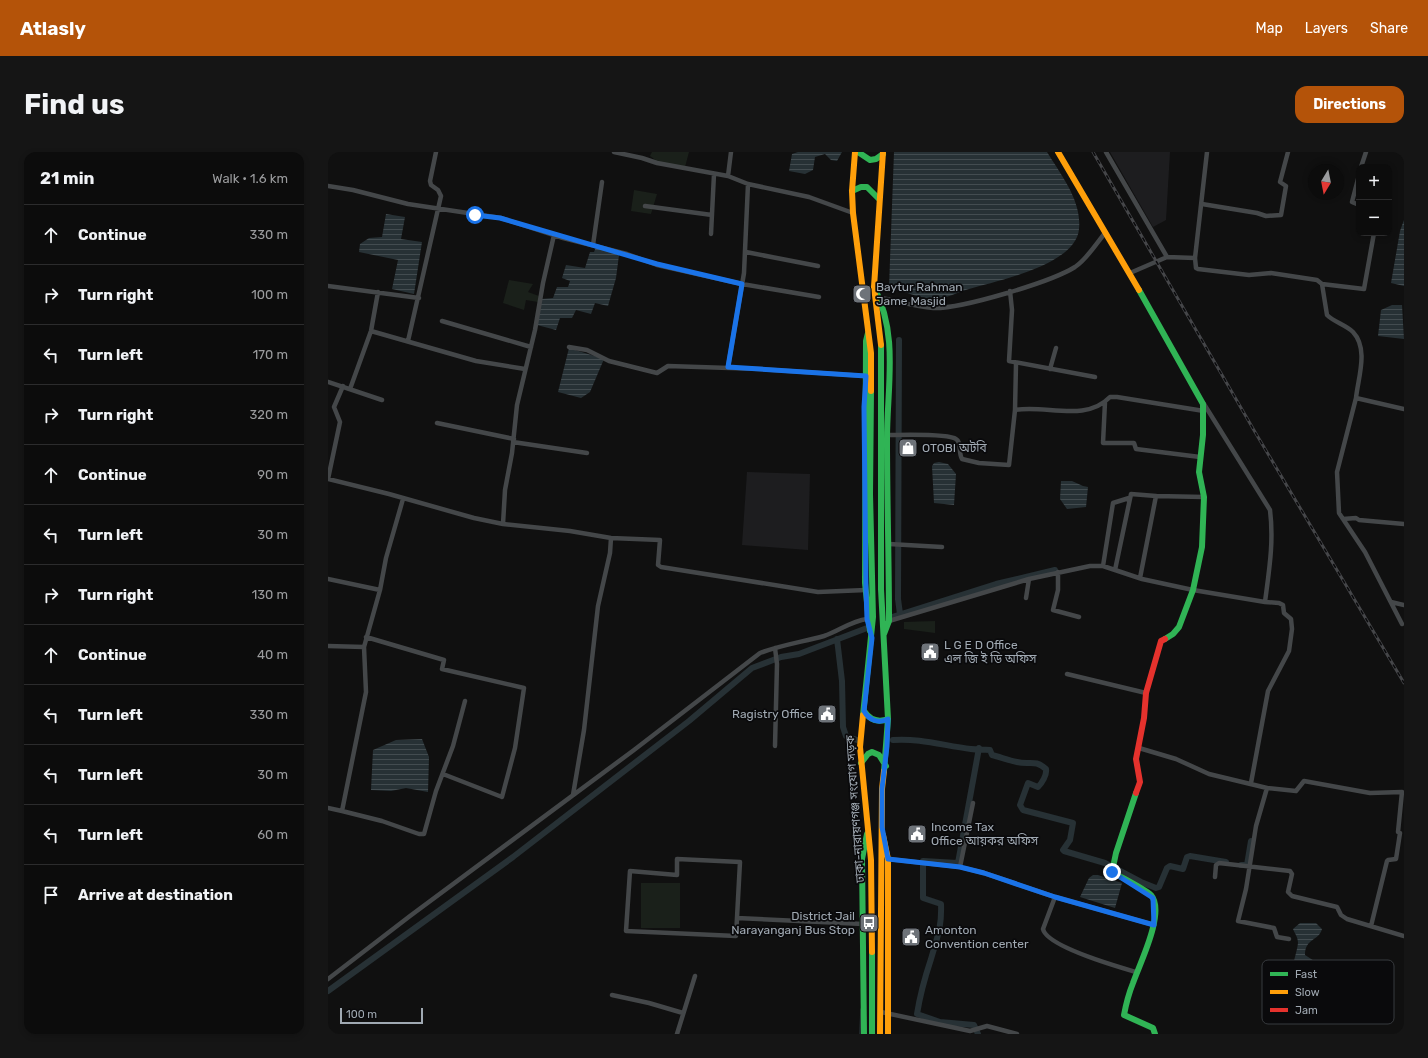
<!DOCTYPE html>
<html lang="en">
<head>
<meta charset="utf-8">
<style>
  :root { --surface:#0c0c0c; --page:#151515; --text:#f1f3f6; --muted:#9a9b9d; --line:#2c2c2d; --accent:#b45309 }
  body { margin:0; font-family:Rubik,"Noto Sans Bengali",sans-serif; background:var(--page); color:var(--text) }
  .controls { position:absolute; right:12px; top:12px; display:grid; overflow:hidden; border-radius:8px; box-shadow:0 2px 6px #0003 }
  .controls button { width:36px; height:36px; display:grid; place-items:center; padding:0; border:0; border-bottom:1px solid var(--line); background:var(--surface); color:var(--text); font:20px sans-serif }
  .compass { position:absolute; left:980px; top:12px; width:36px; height:36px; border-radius:50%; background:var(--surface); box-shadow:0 2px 6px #0003; rotate:190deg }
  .scale { position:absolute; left:12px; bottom:10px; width:83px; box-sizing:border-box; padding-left:4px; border:2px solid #a0a9b2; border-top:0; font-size:11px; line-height:14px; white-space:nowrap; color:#a0a9b2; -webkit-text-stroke:3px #0a0a0c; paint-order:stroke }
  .stop { position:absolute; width:12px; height:12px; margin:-9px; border:3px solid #1a73e8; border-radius:50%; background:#fff }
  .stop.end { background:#1a73e8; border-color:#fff; box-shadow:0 1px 4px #0008 }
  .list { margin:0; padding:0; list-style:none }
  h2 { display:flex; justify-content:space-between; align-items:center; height:52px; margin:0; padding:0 16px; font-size:17px }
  h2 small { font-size:13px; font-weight:400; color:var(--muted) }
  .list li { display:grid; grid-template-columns:26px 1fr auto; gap:12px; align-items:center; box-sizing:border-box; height:60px; padding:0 16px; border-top:1px solid var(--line) }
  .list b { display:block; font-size:15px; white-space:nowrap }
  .list em { font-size:13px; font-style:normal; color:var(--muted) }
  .icon { flex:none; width:22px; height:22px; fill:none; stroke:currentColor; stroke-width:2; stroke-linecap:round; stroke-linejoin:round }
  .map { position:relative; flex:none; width:1076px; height:882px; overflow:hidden; border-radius:12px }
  header { display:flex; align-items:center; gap:24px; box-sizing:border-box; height:56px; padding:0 20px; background:var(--accent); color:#fff }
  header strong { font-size:19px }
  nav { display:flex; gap:22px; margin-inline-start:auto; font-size:14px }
  .intro { display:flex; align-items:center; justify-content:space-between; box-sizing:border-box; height:96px; padding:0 24px }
  h1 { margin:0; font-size:28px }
  .button { padding:10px 18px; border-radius:12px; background:var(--accent); color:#fff; font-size:14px; font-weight:700 }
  main { display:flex; gap:24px; padding:0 24px }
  aside { flex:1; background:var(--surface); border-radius:12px; box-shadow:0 2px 6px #0003 }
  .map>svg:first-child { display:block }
  .built { fill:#1d1d1f }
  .park { fill:#1a201a }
  .water { fill:url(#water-rules) }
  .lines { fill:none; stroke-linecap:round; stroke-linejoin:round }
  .stream { stroke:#273135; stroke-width:1.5 }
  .canal { stroke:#273135; stroke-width:6 }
  .street { stroke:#444749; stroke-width:4.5 }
  .fast { stroke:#30b455; stroke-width:6 }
  .slow { stroke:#ff9f0a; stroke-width:6 }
  .jam { stroke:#e5322d; stroke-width:6 }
  .rail-casing { stroke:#454649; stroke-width:3 }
  .rail { stroke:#0a0a0c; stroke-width:1.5; stroke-dasharray:4.5; stroke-linecap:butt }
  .route { stroke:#1a73e8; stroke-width:5 }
  .labels { text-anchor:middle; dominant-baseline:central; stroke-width:3.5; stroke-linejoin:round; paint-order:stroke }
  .poi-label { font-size:12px; fill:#a0a9b2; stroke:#0a0a0c; text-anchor:start }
  .street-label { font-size:12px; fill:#a0a9b2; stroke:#0a0a0c }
  .key { fill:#0a0a0c; stroke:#373a3e; stroke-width:1 }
  .key-label { font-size:11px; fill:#a0a9b2 }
</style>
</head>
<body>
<header>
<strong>Atlasly</strong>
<nav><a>Map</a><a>Layers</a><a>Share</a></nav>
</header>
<div class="intro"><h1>Find us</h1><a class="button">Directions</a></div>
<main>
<aside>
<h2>21 min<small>Walk · 1.6 km</small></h2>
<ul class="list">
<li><svg class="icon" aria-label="ahead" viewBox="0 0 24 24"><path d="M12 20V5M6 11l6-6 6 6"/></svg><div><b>Continue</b></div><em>330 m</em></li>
<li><svg class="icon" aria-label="right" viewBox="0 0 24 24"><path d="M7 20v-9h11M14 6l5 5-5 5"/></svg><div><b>Turn right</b></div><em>100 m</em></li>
<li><svg class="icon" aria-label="left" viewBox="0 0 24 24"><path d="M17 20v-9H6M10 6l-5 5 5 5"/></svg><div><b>Turn left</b></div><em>170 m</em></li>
<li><svg class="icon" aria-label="right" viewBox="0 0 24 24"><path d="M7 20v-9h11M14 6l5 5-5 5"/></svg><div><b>Turn right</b></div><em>320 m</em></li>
<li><svg class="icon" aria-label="ahead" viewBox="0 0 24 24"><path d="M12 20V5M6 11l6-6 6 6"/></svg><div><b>Continue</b></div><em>90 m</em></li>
<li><svg class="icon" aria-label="left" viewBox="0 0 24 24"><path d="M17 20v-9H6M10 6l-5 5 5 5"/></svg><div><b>Turn left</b></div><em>30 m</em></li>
<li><svg class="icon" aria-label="right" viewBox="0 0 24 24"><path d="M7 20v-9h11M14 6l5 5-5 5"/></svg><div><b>Turn right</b></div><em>130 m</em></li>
<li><svg class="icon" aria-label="ahead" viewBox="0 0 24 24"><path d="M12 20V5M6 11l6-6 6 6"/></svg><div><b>Continue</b></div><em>40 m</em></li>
<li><svg class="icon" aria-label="left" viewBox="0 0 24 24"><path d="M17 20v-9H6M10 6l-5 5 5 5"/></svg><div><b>Turn left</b></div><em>330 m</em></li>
<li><svg class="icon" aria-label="left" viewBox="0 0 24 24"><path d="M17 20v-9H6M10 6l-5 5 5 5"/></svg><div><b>Turn left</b></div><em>30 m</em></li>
<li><svg class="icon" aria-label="left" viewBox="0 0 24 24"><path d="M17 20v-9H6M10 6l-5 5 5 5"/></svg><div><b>Turn left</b></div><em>60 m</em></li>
<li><svg class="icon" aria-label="arrive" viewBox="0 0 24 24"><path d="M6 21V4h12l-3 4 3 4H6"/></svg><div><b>Arrive at destination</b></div></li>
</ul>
</aside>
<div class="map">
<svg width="1076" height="882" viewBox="0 0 1076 882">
  <defs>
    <pattern id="water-rules" width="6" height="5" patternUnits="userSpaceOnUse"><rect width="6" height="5" fill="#273135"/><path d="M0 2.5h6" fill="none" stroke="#434c50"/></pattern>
  </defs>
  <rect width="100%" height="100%" fill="#101010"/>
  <path class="built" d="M782,0H842L838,68L825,75Z
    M419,320L482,322L480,398L414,393Z"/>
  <path class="park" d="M324,0H361L357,15L330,10L322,4Z
    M306,38L329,42L323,62L303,59Z
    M181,128L205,132L200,140L211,144L210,150L198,148L196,158L175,151Z
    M607,469V481L576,477V470Z
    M313,731H352V776H313Z"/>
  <path class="water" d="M470,0H514L509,9L503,8L497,2L487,5L485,18L477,22L461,19L464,2Z
    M566,0H719C733,23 754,49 751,77C748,113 669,129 641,137C631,140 616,147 606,147C594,147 574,139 561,135Z
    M58,62L77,65L73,87L94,90L86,142L64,137L70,108L31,100L32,92L41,86L54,85Z
    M1076,68V134L1063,131L1072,79Z
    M268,95L291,103L288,126L280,154L267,151L263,162L248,158L244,166H232L228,178L209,173L213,147L225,146L229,135H240L242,129L234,126L238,113L257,116L262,100H266Z
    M1064,153H1074L1076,187L1050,184L1053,158Z
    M241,196L276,207L262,240L253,246L230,240Z
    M611,310L620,312L628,322L626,353L606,351L604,314L606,311Z
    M733,329H744L755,334L760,335L758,355L739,357L732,347Z
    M94,587L101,605L100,640L78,636L63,639L43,638L45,598L68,588Z
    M765,723H770L794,731L787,756L752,745L761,726Z
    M972,771H988L994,777C991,789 977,786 977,803L994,814L987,835L984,838L969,837C957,829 969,803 970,791C970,785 967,782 965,777Z"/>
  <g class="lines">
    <path class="stream" d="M532,882L533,857"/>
    <path class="canal" d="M571,188L570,447L572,462
      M564,465L668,432L727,418
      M509,487L514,529L515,575L518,584L529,588
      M565,588C592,586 617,594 643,597C650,598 655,597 662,598L664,603C672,605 680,608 689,610C702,613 707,607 718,617C719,623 714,631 710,635L700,631L692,653L695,658L745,671L742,688L735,698L736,699L777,711L813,730L828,736L831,735L839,716L842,714L855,717L859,705L862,704L898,710
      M913,713H919L923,689
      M0,839L185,705L361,569L424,516L453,505L471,502L539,476
      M650,882L646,873L612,870L589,862C592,843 597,825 603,807C609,786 614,775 613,752L595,746V709L630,711L651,596"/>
    <path class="street" d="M286,0L314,6L329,11L400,24L420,32L481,45L525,61
      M778,0L839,105
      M1033,15L1038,0
      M1031,23L1024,50L1031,53
      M400,24L403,0
      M0,34L25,38L80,52L173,66L235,86L299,102L329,113L414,132L491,145
      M874,52L929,61L938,64L953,63L958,34L952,30L960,0
      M317,54L384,63
      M383,82L386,22
      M265,93L274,30
      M418,100L490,114
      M867,106L868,116L870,117L921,123L943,121L989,128L994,132L999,163C1006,170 1018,173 1025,180C1041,197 1030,226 1028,246L1076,257
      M802,121L839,105L867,106L879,0
      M994,132L1036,137L1046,81
      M0,134L91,146
      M682,139L684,158L681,209L767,225
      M554,146C570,149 588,155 605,156C633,157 723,130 747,115C759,107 768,92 777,81
      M114,169L203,195
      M43,179L148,209L197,217
      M80,189L113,44L110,38L103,33L102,29L108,0
      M241,195L259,198L281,209L329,221L340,214L432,217L538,224
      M400,215L416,121L420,32
      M722,217L728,196
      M0,230L54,248
      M22,237L43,179L50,140
      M1028,246L1009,320L1011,361L1037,400L1074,472
      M777,250L775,291H806L808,297L872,305
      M687,258C717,252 757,271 782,245H789L876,259
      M109,271L186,287
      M559,283C572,283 620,281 628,287C634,290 630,301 634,307L651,311L681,313L687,258L688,212
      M185,290L259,301
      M0,327L61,342L146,366L175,372L242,379L283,386L332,388L330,413L333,415L490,440L538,438
      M0,327L12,270L6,255L15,234
      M1015,367L1028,366L1031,368L1076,372
      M175,372L177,338L184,301L189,253L207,178L215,131L226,83
      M561,392L614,395
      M775,414L785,351L801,346
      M787,418L803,342L828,344L876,345
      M730,420V438L725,458L751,465
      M812,426L828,344
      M0,427L52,438
      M698,446L701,427
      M1063,450L1076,453
      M561,469L701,427L762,414H775L814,427L865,438L937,450C941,419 946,390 942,358L876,252
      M38,485L116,508L114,517L196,536L187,596L174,645L115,622
      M0,494L36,495L52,438L58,406L75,347
      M447,496L449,512L447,594
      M739,522L818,541
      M811,596L848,607L881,622L939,636L968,639L976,629L1042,641L1074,640L1070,680L1072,681L1068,707L1060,708L1059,709L1043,774
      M923,631L940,539L961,499L964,477L963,467L956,461L955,453L951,451L937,450
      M939,636L928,674L918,737L910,769L946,776L949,785L961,787
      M245,643L256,578L270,454L282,401L283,386
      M0,656L14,659L38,540L36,495
      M14,659L54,669L91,682H96L108,639L125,594L137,549
      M349,707L412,710L408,784L298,779L302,719L349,723Z
      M560,707L632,715L656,721L727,745L826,773
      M632,715L645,651
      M887,725L888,713L891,711L962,719L964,722L960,740L964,744L1009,755L1013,763L1019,767L1076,784
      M727,745L715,777C719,795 791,815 808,820
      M409,766L535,772
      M0,827L82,764L306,598L432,501C453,493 474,490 496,484C511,479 523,469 539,467
      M284,843L321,851L355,861
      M553,860L642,879L659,874L689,882
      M349,882L367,824"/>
    <path class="fast" d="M530,0L542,8L548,7L555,2
      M524,39L533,35H539L551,47
      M546,135C571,183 559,235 559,287C559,348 561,408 561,469L556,482
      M811,138L875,252V283L871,320L876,345L874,395L865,438L851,475L845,482L837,487
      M540,181L538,189L537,431L542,479
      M553,193V437L560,567L556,619
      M536,559C542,568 550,571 560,567
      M535,563L545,465L542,342L543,239
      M533,611L540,602L544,600L551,603L558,614
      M808,641L788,701L784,720C793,725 817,737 823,743C838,760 811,813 805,831C801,841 798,852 796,863L825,876L827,882
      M544,800V882
      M536,882L534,707L539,682"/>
    <path class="slow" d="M527,0L524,39L525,61L543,201V239
      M730,0L811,138
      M553,193L546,135L555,0
      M535,563L532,595L543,708L544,800
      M555,683L560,707V882
      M552,882L554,637L556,619"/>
    <path class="jam" d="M808,641L812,630L808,607L816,566L818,541L833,489L837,487"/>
    <defs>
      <path id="rail" d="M765,0L927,280L1076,531"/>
    </defs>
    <use href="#rail" class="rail-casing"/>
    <use href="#rail" class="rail"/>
  </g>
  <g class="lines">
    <path class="route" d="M147,63L172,66L329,112L414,132L400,215L538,224L536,255L538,438L539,467L544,486L536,559C541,568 550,572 560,567L559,594L554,637V675L560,707L632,715L656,721L727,745L826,773L825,746L784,720"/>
  </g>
  <defs>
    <symbol id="mosque-square" viewBox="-11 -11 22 22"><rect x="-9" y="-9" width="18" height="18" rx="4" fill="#6e7379" stroke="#0a0a0c"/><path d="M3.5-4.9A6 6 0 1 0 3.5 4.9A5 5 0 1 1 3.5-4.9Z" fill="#fff"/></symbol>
    <symbol id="shop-square" viewBox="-11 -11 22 22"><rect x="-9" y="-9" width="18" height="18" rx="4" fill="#6e7379" stroke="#0a0a0c"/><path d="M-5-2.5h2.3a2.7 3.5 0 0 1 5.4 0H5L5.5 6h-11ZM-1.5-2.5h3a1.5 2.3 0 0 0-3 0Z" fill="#fff"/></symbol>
    <symbol id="civic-square" viewBox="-11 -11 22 22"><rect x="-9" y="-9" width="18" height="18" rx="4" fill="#6e7379" stroke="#0a0a0c"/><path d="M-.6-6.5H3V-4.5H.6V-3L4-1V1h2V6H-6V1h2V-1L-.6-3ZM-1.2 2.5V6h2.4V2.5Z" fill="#fff"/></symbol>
    <symbol id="bus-square" viewBox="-11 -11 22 22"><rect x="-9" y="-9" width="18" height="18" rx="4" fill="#6e7379" stroke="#0a0a0c"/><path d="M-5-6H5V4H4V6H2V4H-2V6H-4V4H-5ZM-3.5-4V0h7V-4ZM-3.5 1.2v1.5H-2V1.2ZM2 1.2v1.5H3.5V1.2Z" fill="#fff"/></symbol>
  </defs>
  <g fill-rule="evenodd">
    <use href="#mosque-square" x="523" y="131" width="22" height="22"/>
    <use href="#shop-square" x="569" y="285" width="22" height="22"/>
    <use href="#civic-square" x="591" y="489" width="22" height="22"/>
    <use href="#civic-square" x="488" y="551" width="22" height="22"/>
    <use href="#civic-square" x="578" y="671" width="22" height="22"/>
    <use href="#bus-square" x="530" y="760" width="22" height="22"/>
    <use href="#civic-square" x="572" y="774" width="22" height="22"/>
  </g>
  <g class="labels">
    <g class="poi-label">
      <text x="548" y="135">Baytur Rahman<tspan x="548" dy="14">Jame Masjid</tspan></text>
      <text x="594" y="296">OTOBI অটবি</text>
      <text x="616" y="493">L G E D Office<tspan x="616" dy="14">এল জি ই ডি অফিস</tspan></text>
      <text x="485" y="562" text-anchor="end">Ragistry Office</text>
      <text x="603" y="675">Income Tax<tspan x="603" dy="14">Office আয়কর অফিস</tspan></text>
      <text x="527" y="764" text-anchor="end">District Jail<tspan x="527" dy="14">Narayanganj Bus Stop</tspan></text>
      <text x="597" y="778">Amonton<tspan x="597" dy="14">Convention center</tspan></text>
    </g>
    <g class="street-label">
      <text transform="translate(527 657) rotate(-94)">ঢাকা-নারায়ণগঞ্জ সংযোগ সড়ক</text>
    </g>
  </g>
  <rect x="934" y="808" width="132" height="64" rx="6" class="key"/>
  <rect x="942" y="820" width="18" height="4" fill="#30b455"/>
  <rect x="942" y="838" width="18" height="4" fill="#ff9f0a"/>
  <rect x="942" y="856" width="18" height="4" fill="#e5322d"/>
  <g class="key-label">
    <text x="967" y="826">Fast</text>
    <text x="967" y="844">Slow</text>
    <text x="967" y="862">Jam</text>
  </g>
</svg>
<div class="controls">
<button>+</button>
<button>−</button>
</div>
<svg class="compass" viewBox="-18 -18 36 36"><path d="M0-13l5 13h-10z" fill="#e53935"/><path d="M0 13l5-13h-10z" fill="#9a9b9d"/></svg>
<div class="scale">100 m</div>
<div class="stop" style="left:147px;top:63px"></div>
<div class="stop end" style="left:784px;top:720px"></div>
</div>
</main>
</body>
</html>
